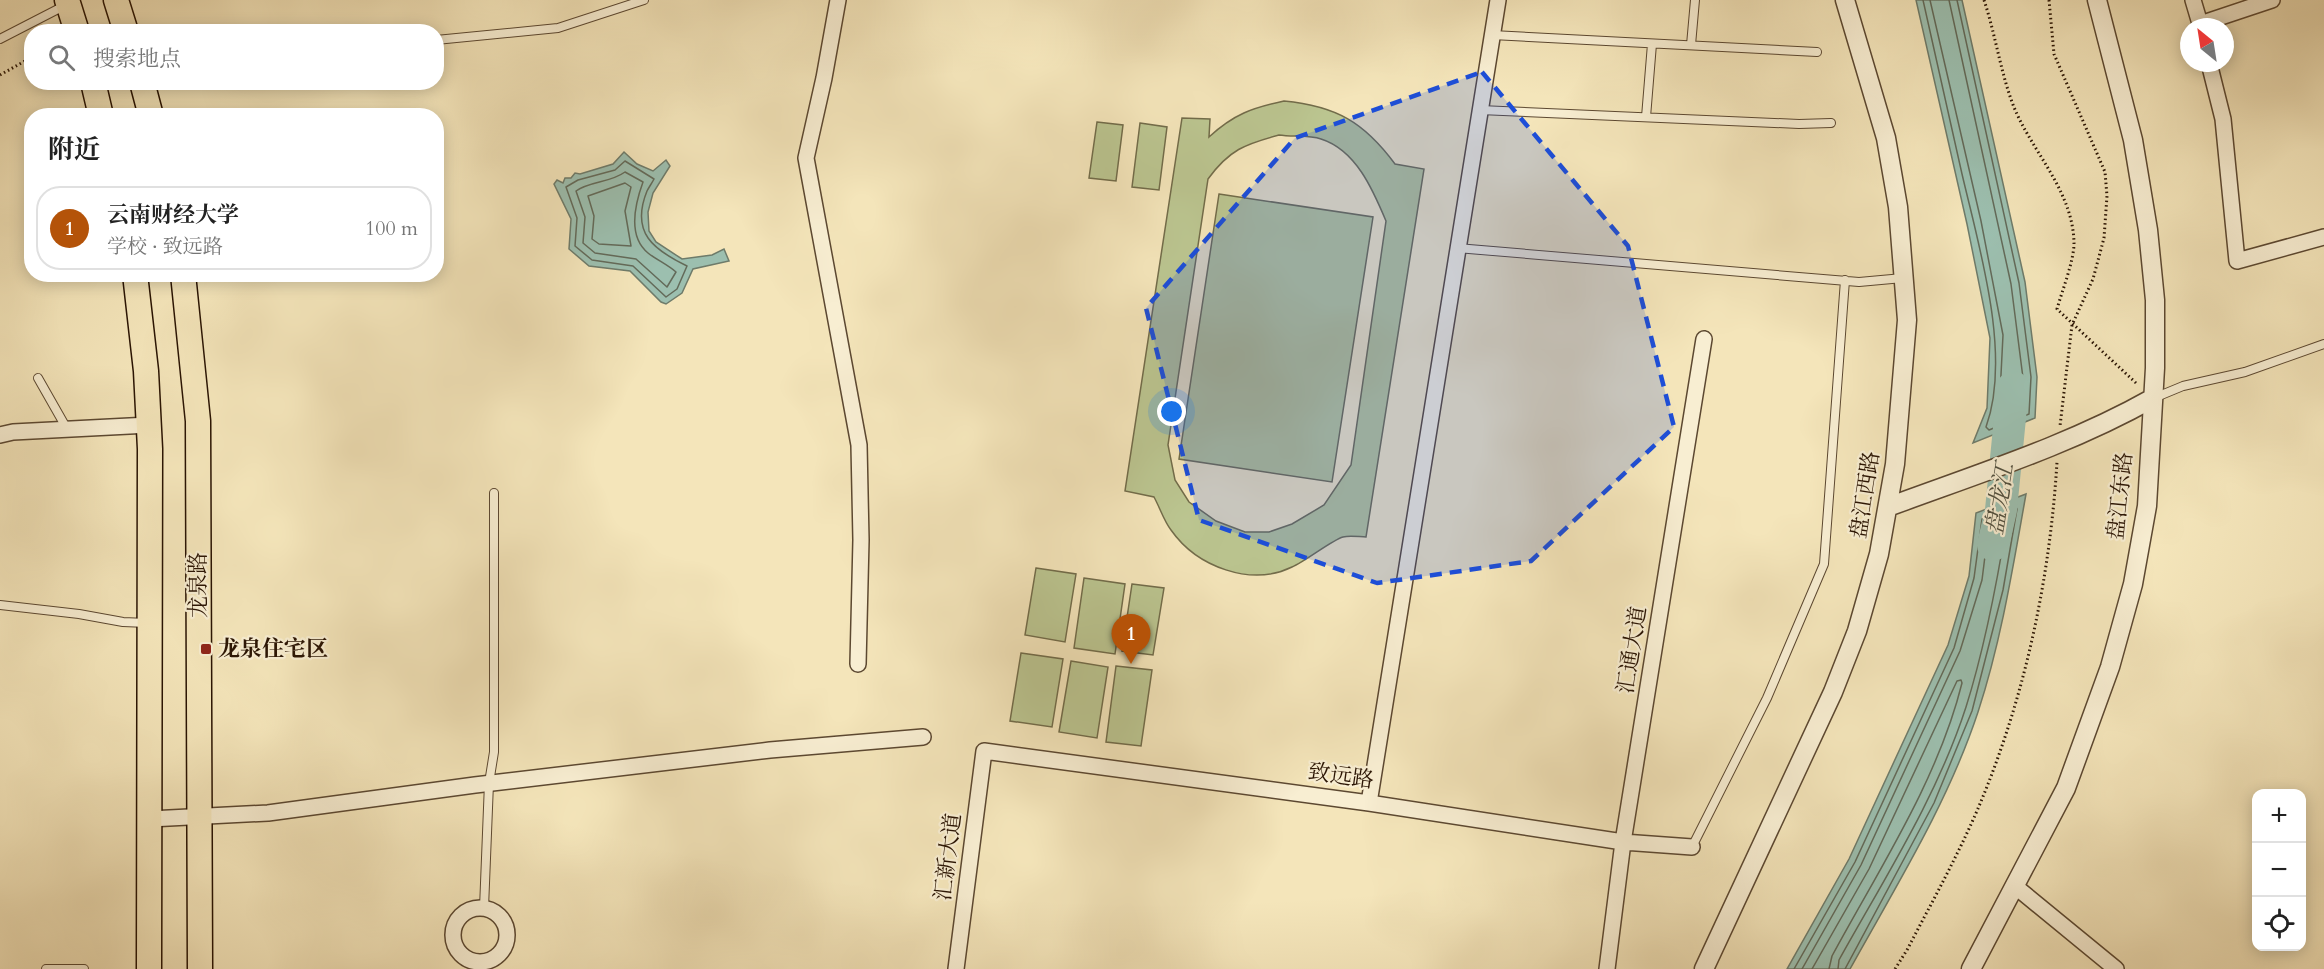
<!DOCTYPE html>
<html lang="zh">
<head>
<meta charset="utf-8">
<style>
  :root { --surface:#fff; --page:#f2f2f2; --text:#222; --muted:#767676; --line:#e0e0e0; --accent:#b45309 }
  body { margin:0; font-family:Cardo,"Noto Serif SC",serif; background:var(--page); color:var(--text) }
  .controls { position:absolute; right:18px; bottom:18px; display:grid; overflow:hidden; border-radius:12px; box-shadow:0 3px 15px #0003 }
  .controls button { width:54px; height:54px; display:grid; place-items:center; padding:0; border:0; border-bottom:2px solid var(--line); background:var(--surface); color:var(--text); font:30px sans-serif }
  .compass { position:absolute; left:2180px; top:18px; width:54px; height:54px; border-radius:50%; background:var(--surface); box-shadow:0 3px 15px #0003; rotate:330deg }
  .you { position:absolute; left:1172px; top:412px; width:21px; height:21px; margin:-15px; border:4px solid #fff; border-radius:50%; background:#1a73e8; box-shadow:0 0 0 9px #1a73e833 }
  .badge { display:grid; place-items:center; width:39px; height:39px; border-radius:50%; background:var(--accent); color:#fff; font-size:20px; font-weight:700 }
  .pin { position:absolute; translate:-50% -50px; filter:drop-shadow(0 2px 3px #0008) }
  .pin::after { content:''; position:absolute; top:32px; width:21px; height:18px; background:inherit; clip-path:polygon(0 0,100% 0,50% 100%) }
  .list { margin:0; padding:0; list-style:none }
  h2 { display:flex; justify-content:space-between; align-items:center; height:78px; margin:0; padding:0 24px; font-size:26px }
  h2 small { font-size:20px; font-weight:400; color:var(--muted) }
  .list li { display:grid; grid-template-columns:39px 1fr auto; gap:18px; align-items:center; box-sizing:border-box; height:84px; margin:0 12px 12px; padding:0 12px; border:2px solid var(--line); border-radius:24px }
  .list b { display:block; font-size:22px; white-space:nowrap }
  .list p { margin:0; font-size:20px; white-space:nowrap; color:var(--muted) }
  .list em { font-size:20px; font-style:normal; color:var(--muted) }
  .icon { flex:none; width:33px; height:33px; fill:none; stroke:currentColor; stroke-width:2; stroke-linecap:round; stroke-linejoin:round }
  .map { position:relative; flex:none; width:2324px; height:969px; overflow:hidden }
  .search { position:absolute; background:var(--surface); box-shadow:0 3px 15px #0003; left:24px; top:24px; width:420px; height:66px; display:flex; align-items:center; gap:15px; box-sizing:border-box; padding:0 21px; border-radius:24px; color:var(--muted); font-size:22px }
  .panel { position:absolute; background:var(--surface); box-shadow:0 3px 15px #0003; left:24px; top:108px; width:420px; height:174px; border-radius:24px }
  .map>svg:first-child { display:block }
  .green { fill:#bbc590; stroke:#726c4a; stroke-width:1.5; fill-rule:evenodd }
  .water { fill:#9cbfaf; stroke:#6e7b6a; stroke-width:1.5 }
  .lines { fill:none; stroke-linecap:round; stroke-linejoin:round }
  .shore { stroke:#636a59; stroke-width:1.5 }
  .river { stroke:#9cbfaf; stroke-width:32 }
  .service-casing { stroke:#5c4831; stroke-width:10 }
  .minor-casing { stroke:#5c4831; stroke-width:18 }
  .tertiary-casing { stroke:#5c4831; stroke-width:21 }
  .primary-casing { stroke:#2a1403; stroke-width:27 }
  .path { stroke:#2a1403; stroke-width:3; stroke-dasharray:1.5 3; stroke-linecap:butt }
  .service { stroke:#f8eed2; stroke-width:8 }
  .minor { stroke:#f8eed2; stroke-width:15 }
  .tertiary { stroke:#f8eed2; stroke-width:18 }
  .primary { stroke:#f4e5ba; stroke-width:24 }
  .marked { fill:#1d4ed8; fill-opacity:0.2; stroke:#1d4ed8; stroke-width:4.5; stroke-dasharray:12 8; stroke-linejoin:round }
  .poi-dot { fill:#8f2418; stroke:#f8eed2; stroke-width:2 }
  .labels { text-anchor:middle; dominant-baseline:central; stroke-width:4.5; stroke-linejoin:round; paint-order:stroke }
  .street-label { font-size:22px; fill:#2a1403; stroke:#f8eed2 }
  .poi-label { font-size:22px; font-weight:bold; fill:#2a1403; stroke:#f8eed2; text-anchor:start }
  .water-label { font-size:24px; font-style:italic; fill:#52503f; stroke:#f8eed2 }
</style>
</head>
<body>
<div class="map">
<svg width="2324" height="969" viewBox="0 0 2324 969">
  <rect width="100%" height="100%" fill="#f4e5ba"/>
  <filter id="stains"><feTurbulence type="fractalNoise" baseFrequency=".00333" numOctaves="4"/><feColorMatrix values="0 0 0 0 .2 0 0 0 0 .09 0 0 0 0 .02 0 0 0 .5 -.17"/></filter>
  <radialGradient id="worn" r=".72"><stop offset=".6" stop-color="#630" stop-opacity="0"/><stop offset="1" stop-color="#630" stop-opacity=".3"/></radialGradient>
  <path class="green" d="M1284,101C1336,106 1364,122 1395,164L1424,169L1366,537C1360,537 1350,535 1343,537C1332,540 1306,561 1292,567C1251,587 1197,567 1171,530C1164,521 1160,508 1154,497L1125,491L1182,118L1210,119L1209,137C1234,114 1252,108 1284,101ZM1279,135C1292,137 1309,135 1321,139C1356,150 1373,190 1386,221L1351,465L1324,505L1292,524L1269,532H1245L1216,521L1189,502L1175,480L1168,445L1208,179C1229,150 1245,144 1279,135Z
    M1097,122L1123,125L1116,181L1089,178Z
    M1140,123L1167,127L1159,190L1132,187Z
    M1219,194L1373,217L1332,482L1179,459Z
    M1036,568L1076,574L1065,642L1025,635Z
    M1084,578L1125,584L1115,654L1074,648Z
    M1132,584L1164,588L1153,655L1122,651Z
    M1021,653L1063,659L1052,727L1010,721Z
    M1071,661L1108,667L1097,738L1059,732Z
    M1116,666L1152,670L1141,746L1106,742Z"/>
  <path class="water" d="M1916,0H1962L2025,282L2037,377L2035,418L1973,443L1987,408L1990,338L1967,224Z
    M624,152L637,164L653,171L666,160L670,166L653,193L648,212L649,231L656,242L682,259L712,255L724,249L729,261L693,269L682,293L666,304L661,302L630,271L589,266L569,249L571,219L554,184L557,180L563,183L565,178H571L575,173L580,174L613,164Z
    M2026,494C2013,567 2001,642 1978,712C1948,803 1896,886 1850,969H1787L1849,859L1948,645L1969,576L1976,513Z"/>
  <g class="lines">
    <path class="shore" d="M1923,0C1936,58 1949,116 1962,174C1979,247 2012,355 1986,427L1989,430L2029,414L2031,377L2019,283L1957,0
      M1930,0L1981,221L2003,335L1999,414L2003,417L2022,407L2023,378L2011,284L1949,0
      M625,161L654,179C652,183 649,187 647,191C630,233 654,250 687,266L677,289L666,297L633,266L592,260L575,246L577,218L566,187L578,180L615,170Z
      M625,172L643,182C635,204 627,236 648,253C657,260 668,265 676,272L667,287L636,259L595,253L583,243L585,217L576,191C590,181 610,183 625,172Z
      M625,183L631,187L625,211L631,246L599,244L592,239L594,216L588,196Z
      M1794,969L1855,862L1954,648L1974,578L1982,519L2015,506L2017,509L2003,590L1972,711L1934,803L1845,969
      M1802,969L1861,865L1960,651L1982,580L1989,524L2005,517L2007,521C1997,583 1985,647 1966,707C1937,797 1884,879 1839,960L1838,969
      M1812,969L1869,869L1957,681L1961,680L1962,683C1938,780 1879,869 1832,956L1829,969"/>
    <path class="river" d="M1993,545L2001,510L2013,387"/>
    <defs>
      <path id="service" d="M1492,35L1817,52
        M0,39L64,6
        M436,40L558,28L644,0
        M1691,45L1695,0
        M1480,110L1799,124L1831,123
        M1646,117L1652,44
        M1457,248L1859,282L1903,278
        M38,378L67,429
        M2154,398L2183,386L2245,372L2324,344
        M0,605L79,614L123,622L147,623
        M1692,847L1767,698L1824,564L1845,280
        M484,908L489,783L494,752V493
        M46,969H84"/>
      <path id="minor" d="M838,0L824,78L806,158L859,445L861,540L858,664
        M2193,0L2201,27
        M2200,24L2272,0
        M2209,63L2223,119L2237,261L2324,237
        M0,435L13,432L149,425
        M1369,803L1498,0
        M150,819L268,813L475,785L770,750L923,737
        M2016,887L2116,969
        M453 935a27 27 0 1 1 54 0a27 27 0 1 1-54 0Z
        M956,969L984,751L1369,803L1623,842L1692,847
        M1607,969L1623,842L1704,339"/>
      <path id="tertiary" d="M1888,507C1977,474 2070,445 2153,398
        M1704,969L1833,692L1857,631L1879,554L1895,464L1907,320L1898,207L1886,138L1845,0
        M1971,969L2066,788L2110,667L2133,584L2147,506L2155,368V300L2148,230L2133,140L2097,0"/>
      <path id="primary" d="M67,0L77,32
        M116,0L126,32
        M93,82L101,116
        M142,82L151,116
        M135,274L146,371L150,449L149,969
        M183,274L198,421L200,969"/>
    </defs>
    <use href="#service" class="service-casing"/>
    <use href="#minor" class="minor-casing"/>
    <use href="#tertiary" class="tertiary-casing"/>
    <use href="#primary" class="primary-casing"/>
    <path class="path" d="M1984,0C1995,33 2000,69 2012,102C2029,149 2073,189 2074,243C2074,261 2062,291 2057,309L2136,383
      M2049,0L2054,54L2105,172L2107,196L2104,238L2093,279L2072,325L2060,426
      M0,75L32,57
      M1895,969L1907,950C1933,900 1961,850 1982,799C2026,692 2050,577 2057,462"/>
    <use href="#service" class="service"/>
    <use href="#minor" class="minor"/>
    <use href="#tertiary" class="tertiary"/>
    <use href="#primary" class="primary"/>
  </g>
  <path class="marked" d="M1482,72L1628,246L1674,427L1531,561L1377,583L1199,520L1146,308L1295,138Z"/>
  <rect class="poi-dot" x="200" y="643" width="12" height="12" rx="3"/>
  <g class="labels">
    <g class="street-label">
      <text transform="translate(1865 495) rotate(-81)">盘江西路</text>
      <text transform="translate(2120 496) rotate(-84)">盘江东路</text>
      <text transform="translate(198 585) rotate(-90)">龙泉路</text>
      <text transform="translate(1632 650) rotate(-81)">汇通大道</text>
      <text transform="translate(1341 776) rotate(8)">致远路</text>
      <text transform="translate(948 857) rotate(-83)">汇新大道</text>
    </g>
    <g class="poi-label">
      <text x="218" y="649">龙泉住宅区</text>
    </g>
    <g class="water-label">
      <text transform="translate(2000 499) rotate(-81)">盘龙江</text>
    </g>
  </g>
  <rect width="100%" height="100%" filter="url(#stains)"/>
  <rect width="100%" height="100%" fill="url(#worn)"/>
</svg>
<div class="controls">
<button>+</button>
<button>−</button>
<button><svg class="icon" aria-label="locate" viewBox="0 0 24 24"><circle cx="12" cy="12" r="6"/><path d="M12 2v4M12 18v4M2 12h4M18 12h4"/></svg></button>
</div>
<svg class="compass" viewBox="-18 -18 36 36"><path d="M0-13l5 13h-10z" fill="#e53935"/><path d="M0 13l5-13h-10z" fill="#767676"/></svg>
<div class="you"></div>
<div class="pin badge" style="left:1131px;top:664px">1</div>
<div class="search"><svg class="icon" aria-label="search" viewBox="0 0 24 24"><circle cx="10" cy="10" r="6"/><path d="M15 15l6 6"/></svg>搜索地点</div>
<section class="panel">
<h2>附近<small></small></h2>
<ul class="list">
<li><span class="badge">1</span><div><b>云南财经大学</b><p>学校 · 致远路</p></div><em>100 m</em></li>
</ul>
</section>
</div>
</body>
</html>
